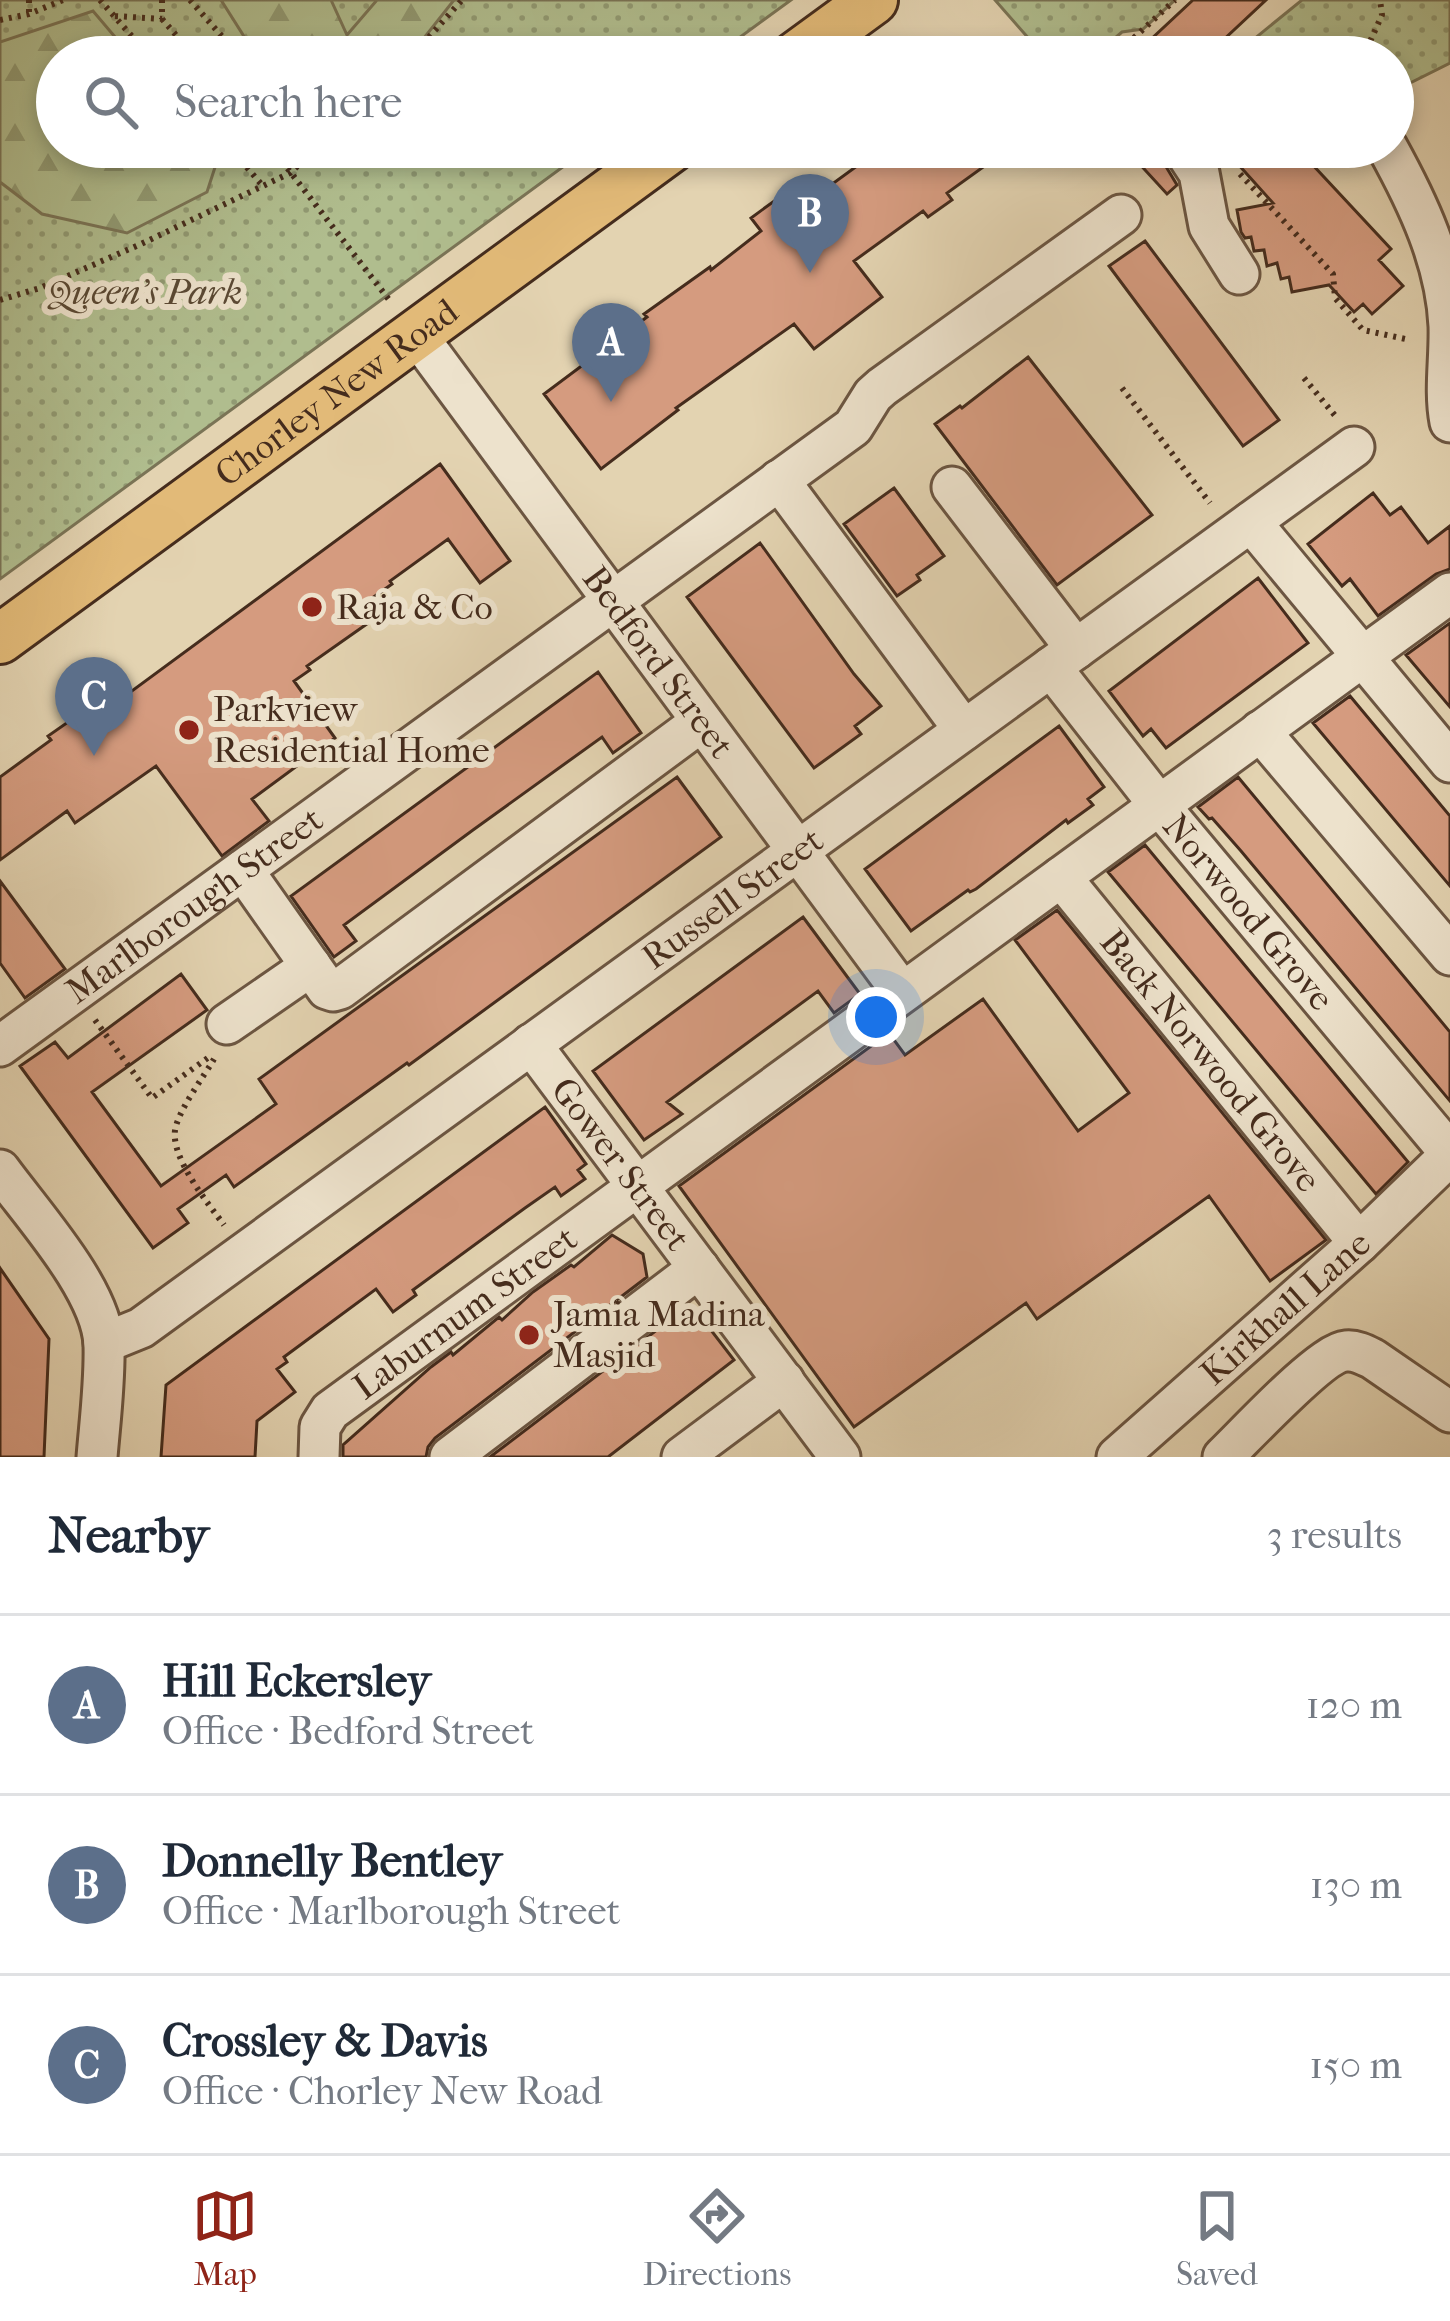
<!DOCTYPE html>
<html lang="en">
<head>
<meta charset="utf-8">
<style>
  :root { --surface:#fff; --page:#f6f6f7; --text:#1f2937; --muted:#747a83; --line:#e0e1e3; --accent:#8f2418 }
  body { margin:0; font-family:"IM FELL French Canon",serif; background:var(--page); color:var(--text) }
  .you { position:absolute; left:876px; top:1017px; width:42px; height:42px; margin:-30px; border:9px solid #fff; border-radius:50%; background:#1a73e8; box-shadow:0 0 0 18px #1a73e833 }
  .badge { display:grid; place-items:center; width:78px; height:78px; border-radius:50%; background:var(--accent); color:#fff; font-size:39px; font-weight:700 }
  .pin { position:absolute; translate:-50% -99px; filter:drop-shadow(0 3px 6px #0008) }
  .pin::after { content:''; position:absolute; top:63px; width:42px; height:36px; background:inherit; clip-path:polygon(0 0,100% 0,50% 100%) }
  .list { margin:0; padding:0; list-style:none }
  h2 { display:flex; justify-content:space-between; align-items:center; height:156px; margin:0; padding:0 48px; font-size:51px }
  h2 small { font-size:39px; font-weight:400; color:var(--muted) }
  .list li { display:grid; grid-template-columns:78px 1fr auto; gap:36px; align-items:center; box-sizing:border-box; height:180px; padding:0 48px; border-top:3px solid var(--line) }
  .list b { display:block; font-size:45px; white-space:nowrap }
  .list p { margin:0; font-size:39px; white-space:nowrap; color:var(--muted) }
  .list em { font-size:39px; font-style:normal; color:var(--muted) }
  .icon { flex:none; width:66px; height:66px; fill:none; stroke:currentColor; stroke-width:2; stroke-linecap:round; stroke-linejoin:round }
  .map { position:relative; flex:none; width:1450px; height:1457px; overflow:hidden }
  .search { position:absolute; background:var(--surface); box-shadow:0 6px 18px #0003; left:36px; right:36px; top:36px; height:132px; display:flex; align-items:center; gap:30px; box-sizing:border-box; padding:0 42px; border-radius:66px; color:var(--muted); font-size:45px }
  .sheet { height:696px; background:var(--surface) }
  nav { display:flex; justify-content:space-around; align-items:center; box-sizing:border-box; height:168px; border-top:3px solid var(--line); background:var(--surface); font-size:33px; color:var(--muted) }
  nav a { display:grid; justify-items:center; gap:6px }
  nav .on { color:var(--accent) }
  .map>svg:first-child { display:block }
  .green { fill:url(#green-dots); stroke:#7a7456; stroke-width:3 }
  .forest { fill:url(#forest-firs); stroke:#7a7456; stroke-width:3 }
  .building { fill:#d59b7f; stroke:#452c1d; stroke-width:3 }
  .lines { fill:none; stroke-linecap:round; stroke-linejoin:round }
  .minor-casing { stroke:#6c5642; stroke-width:45 }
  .major-casing { stroke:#452c1d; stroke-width:54 }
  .path { stroke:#452c1d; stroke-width:6; stroke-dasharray:3 6; stroke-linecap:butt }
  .minor { stroke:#ede2cc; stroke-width:39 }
  .major { stroke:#e2ba78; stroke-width:48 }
  .poi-dot { fill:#8f2418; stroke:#ede2cc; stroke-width:4.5 }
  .labels { text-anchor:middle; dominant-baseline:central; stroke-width:12; stroke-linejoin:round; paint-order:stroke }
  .park-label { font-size:36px; font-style:italic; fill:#5a4934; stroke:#ede2cc }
  .street-label { font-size:36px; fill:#452c1d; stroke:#ede2cc }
  .poi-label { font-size:36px; fill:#452c1d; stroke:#ede2cc; text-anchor:start }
</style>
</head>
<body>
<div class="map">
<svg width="1450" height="1457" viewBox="0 0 1450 1457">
  <defs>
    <pattern id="green-dots" width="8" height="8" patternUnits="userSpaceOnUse" patternTransform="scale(3)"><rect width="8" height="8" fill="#b0bd8e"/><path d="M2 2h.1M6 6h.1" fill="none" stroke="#919a73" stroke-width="1.8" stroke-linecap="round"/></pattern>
    <pattern id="forest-firs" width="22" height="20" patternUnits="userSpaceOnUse" patternTransform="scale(3)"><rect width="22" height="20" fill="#b0bd8e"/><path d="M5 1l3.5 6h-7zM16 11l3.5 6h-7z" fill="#919a73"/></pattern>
  </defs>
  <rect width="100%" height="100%" fill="#e3d3b1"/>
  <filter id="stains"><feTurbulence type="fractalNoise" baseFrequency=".00167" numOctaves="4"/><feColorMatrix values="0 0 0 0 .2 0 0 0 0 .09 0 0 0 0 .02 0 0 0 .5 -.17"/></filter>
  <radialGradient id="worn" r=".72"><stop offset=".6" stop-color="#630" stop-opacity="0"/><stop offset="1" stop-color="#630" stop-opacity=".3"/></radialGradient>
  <path class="green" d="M0,0H791L713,57H57V147H590L0,579Z
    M995,0H1175L1143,29L1122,32L1093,57H1045Z
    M1302,0H1450V63L1404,86L1393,79V57H1359L1353,53L1349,57H1232Z"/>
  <path class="forest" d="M221,0H331L347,35L377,0H454L409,57H257Z
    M93,11L132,57H57V147H209L218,158L207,192L127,233L42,214L0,182V42Z"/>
  <path class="building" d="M1193,0H1266L1205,57H1132Z
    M883,147H1011L947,193L952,200L928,217L923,211L854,261L882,297L814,349L794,324L676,408L678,410L601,469L544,394L647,317L644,314L710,267L711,270L761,231L751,218L777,199L787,213L806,197L809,201Z
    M1124,147H1158L1162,160L1177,185L1167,194Z
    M1254,147H1296L1391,249L1379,260L1403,286L1372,314L1363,304L1354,312L1329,285L1292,292L1289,277L1281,279L1277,263L1267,266L1264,250L1254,251L1251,237L1245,238L1241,232L1237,210L1273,203L1237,163Z
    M1145,241L1279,420L1243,446L1109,266Z
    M1028,357L1152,515L1057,585L935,424L960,406L962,408Z
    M440,464L510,561L480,583L448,539L390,581L392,584L361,606L371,621L307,666L310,670L294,681L335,738L252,799L269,821L222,856L156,766L75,823L67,811L0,860V777L51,740L48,736L91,706L98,716Z
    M894,488L944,556L917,575L920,580L897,596L844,524Z
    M1373,493L1390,515L1401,507L1428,543L1450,526V569L1436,574L1378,616L1350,579L1342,586L1308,544Z
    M760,543L854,674L881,706L855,726L861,734L814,768L687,597Z
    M1258,578L1308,643L1166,748L1151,729L1143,736L1109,691Z
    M1450,623V707L1406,655Z
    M598,672L641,733L613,753L602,737L473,830L344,925L356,941L334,957L291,896Z
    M1350,696L1450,816V886L1313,723Z
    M1059,726L1104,787L1088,799L1093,805L1068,823L1066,820L976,889L970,892L968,890L911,931L865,869Z
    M677,777L721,837L409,1065L407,1063L234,1187L226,1175L178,1209L188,1223L153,1248L20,1066L55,1042L68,1058L181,974L207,1010L92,1092L161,1186L276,1104L259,1079Z
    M1238,777L1450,1032V1101L1241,851L1212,818L1209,819L1198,807Z
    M1145,845L1408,1162L1376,1194L1108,872Z
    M0,881L65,969L25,998L0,963Z
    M1057,910L1326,1240L1270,1281L1209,1196L1037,1319L1026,1303L854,1427L679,1186L889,1033L905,1055L983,999L1078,1131L1129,1093L1015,940Z
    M803,917L860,994L834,1013L818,991L667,1102L682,1114L644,1140L593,1071Z
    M545,1107L586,1164L578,1170L585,1179L561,1196L555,1187L525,1208L413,1290L416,1295L393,1312L376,1289L284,1357L287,1362L277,1369L295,1392L257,1421L255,1457H161L166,1385Z
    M612,1235L643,1254L647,1277L435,1438L428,1447L426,1457H343V1445L431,1367L451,1352L453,1355L499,1317L502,1320L533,1292L571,1265L574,1267Z
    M0,1268L49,1339L44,1457H0Z
    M683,1310L696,1327L704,1321L734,1360L608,1457H490Z"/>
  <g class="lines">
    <defs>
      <g id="minor">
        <path d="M1182,147L1199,173L1209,226L1239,274"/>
        <path d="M1387,147C1418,203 1446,262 1449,326C1450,359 1444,390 1450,422"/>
        <path id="s1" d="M416,334L902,992"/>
        <path d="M779,480L964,730"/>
        <path d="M952,487L1076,649"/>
        <path d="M1251,522L1450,762"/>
        <path id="s2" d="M1051,667L1159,805L1450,1153"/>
        <path d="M1260,731L1450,955"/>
        <path d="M243,870L327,989L333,991L340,989L701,722"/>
        <path id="s3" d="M1061,877L1359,1243"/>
        <path d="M227,1024L311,966"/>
        <path id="s4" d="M531,1044L840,1457"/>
        <path id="s5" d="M0,1046L853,427L873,395L882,387L1121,215"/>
        <path d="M0,1170C32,1214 102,1290 104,1345C105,1382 100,1420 97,1457"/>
        <path id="s6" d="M104,1343L141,1328L1354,447"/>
        <path id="s7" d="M319,1457L320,1427L330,1411L1450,593"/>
        <path d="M450,1457L699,1268"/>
        <path d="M682,1457L784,1381"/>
        <path id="s8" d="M1117,1457L1359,1243L1450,1155"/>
        <path d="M1223,1457C1245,1436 1321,1353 1346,1351C1356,1350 1365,1355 1373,1359L1450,1412"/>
      </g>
      <g id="major">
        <path d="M795,57L873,0"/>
        <path id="s9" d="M0,639L672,147"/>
      </g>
    </defs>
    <use href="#minor" class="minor-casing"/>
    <use href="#major" class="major-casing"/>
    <path class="path" d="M29,0V14
      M100,0L150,57
      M190,0L240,57
      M115,16L162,19V0
      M162,19L195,57
      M0,20L29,14L63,0
      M411,57L462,0
      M1135,57L1125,46L1175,0
      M1363,57L1382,15L1380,0
      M229,147L263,186
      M271,147L390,301
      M1240,174L1333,274L1335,298L1363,330L1410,340
      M0,300L40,288L141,244L290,173L318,147
      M1304,378L1337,418
      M1122,388L1210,503
      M95,1020L152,1098L209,1057
      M214,1059C203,1078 182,1105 176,1126C167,1154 208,1203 224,1225"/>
    <use href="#minor" class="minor"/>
    <use href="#major" class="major"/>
  </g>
  <g class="poi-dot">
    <circle cx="312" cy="607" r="12"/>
    <circle cx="189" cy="730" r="12"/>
    <circle cx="529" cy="1335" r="12"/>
  </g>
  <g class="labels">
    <g class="park-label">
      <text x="145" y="292">Queen's Park</text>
    </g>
    <g class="street-label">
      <text stroke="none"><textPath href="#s9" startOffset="417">Chorley New Road</textPath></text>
      <text stroke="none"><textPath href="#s1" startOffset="408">Bedford Street</textPath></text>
      <text stroke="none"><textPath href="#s6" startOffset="771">Russell Street</textPath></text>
      <text stroke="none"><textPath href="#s5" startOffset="240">Marlborough Street</textPath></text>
      <text stroke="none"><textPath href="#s2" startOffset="315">Norwood Grove</textPath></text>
      <text stroke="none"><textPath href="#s3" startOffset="237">Back Norwood Grove</textPath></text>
      <text stroke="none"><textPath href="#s4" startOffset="150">Gower Street</textPath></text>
      <text stroke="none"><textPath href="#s8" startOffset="225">Kirkhall Lane</textPath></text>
      <text stroke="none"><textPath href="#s7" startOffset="216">Laburnum Street</textPath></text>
    </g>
    <g class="poi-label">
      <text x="336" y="607">Raja &amp; Co</text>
      <text x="213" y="709">Parkview<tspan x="213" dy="41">Residential Home</tspan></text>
      <text x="553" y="1314">Jamia Madina<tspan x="553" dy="41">Masjid</tspan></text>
    </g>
  </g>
  <rect width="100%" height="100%" filter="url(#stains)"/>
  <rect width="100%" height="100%" fill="url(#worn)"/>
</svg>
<div class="you"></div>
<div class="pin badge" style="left:611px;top:402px;background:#5c6f8a">A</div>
<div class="pin badge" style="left:810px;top:273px;background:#5c6f8a">B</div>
<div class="pin badge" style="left:94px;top:756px;background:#5c6f8a">C</div>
<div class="search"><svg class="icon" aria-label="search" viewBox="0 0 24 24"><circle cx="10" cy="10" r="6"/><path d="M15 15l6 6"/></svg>Search here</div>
</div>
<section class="sheet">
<h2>Nearby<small>3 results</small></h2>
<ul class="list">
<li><span class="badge" style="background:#5c6f8a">A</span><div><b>Hill Eckersley</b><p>Office · Bedford Street</p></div><em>120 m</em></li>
<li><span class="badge" style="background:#5c6f8a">B</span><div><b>Donnelly Bentley</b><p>Office · Marlborough Street</p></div><em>130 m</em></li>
<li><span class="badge" style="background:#5c6f8a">C</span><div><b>Crossley &amp; Davis</b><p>Office · Chorley New Road</p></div><em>150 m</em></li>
</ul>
</section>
<nav>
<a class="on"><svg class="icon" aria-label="map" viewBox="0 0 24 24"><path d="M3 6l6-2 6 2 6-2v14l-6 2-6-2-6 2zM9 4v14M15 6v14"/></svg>Map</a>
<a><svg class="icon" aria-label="directions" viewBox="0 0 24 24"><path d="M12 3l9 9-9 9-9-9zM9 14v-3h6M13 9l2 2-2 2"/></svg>Directions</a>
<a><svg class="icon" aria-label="saved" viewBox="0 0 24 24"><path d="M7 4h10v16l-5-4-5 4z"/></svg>Saved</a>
</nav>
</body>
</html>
